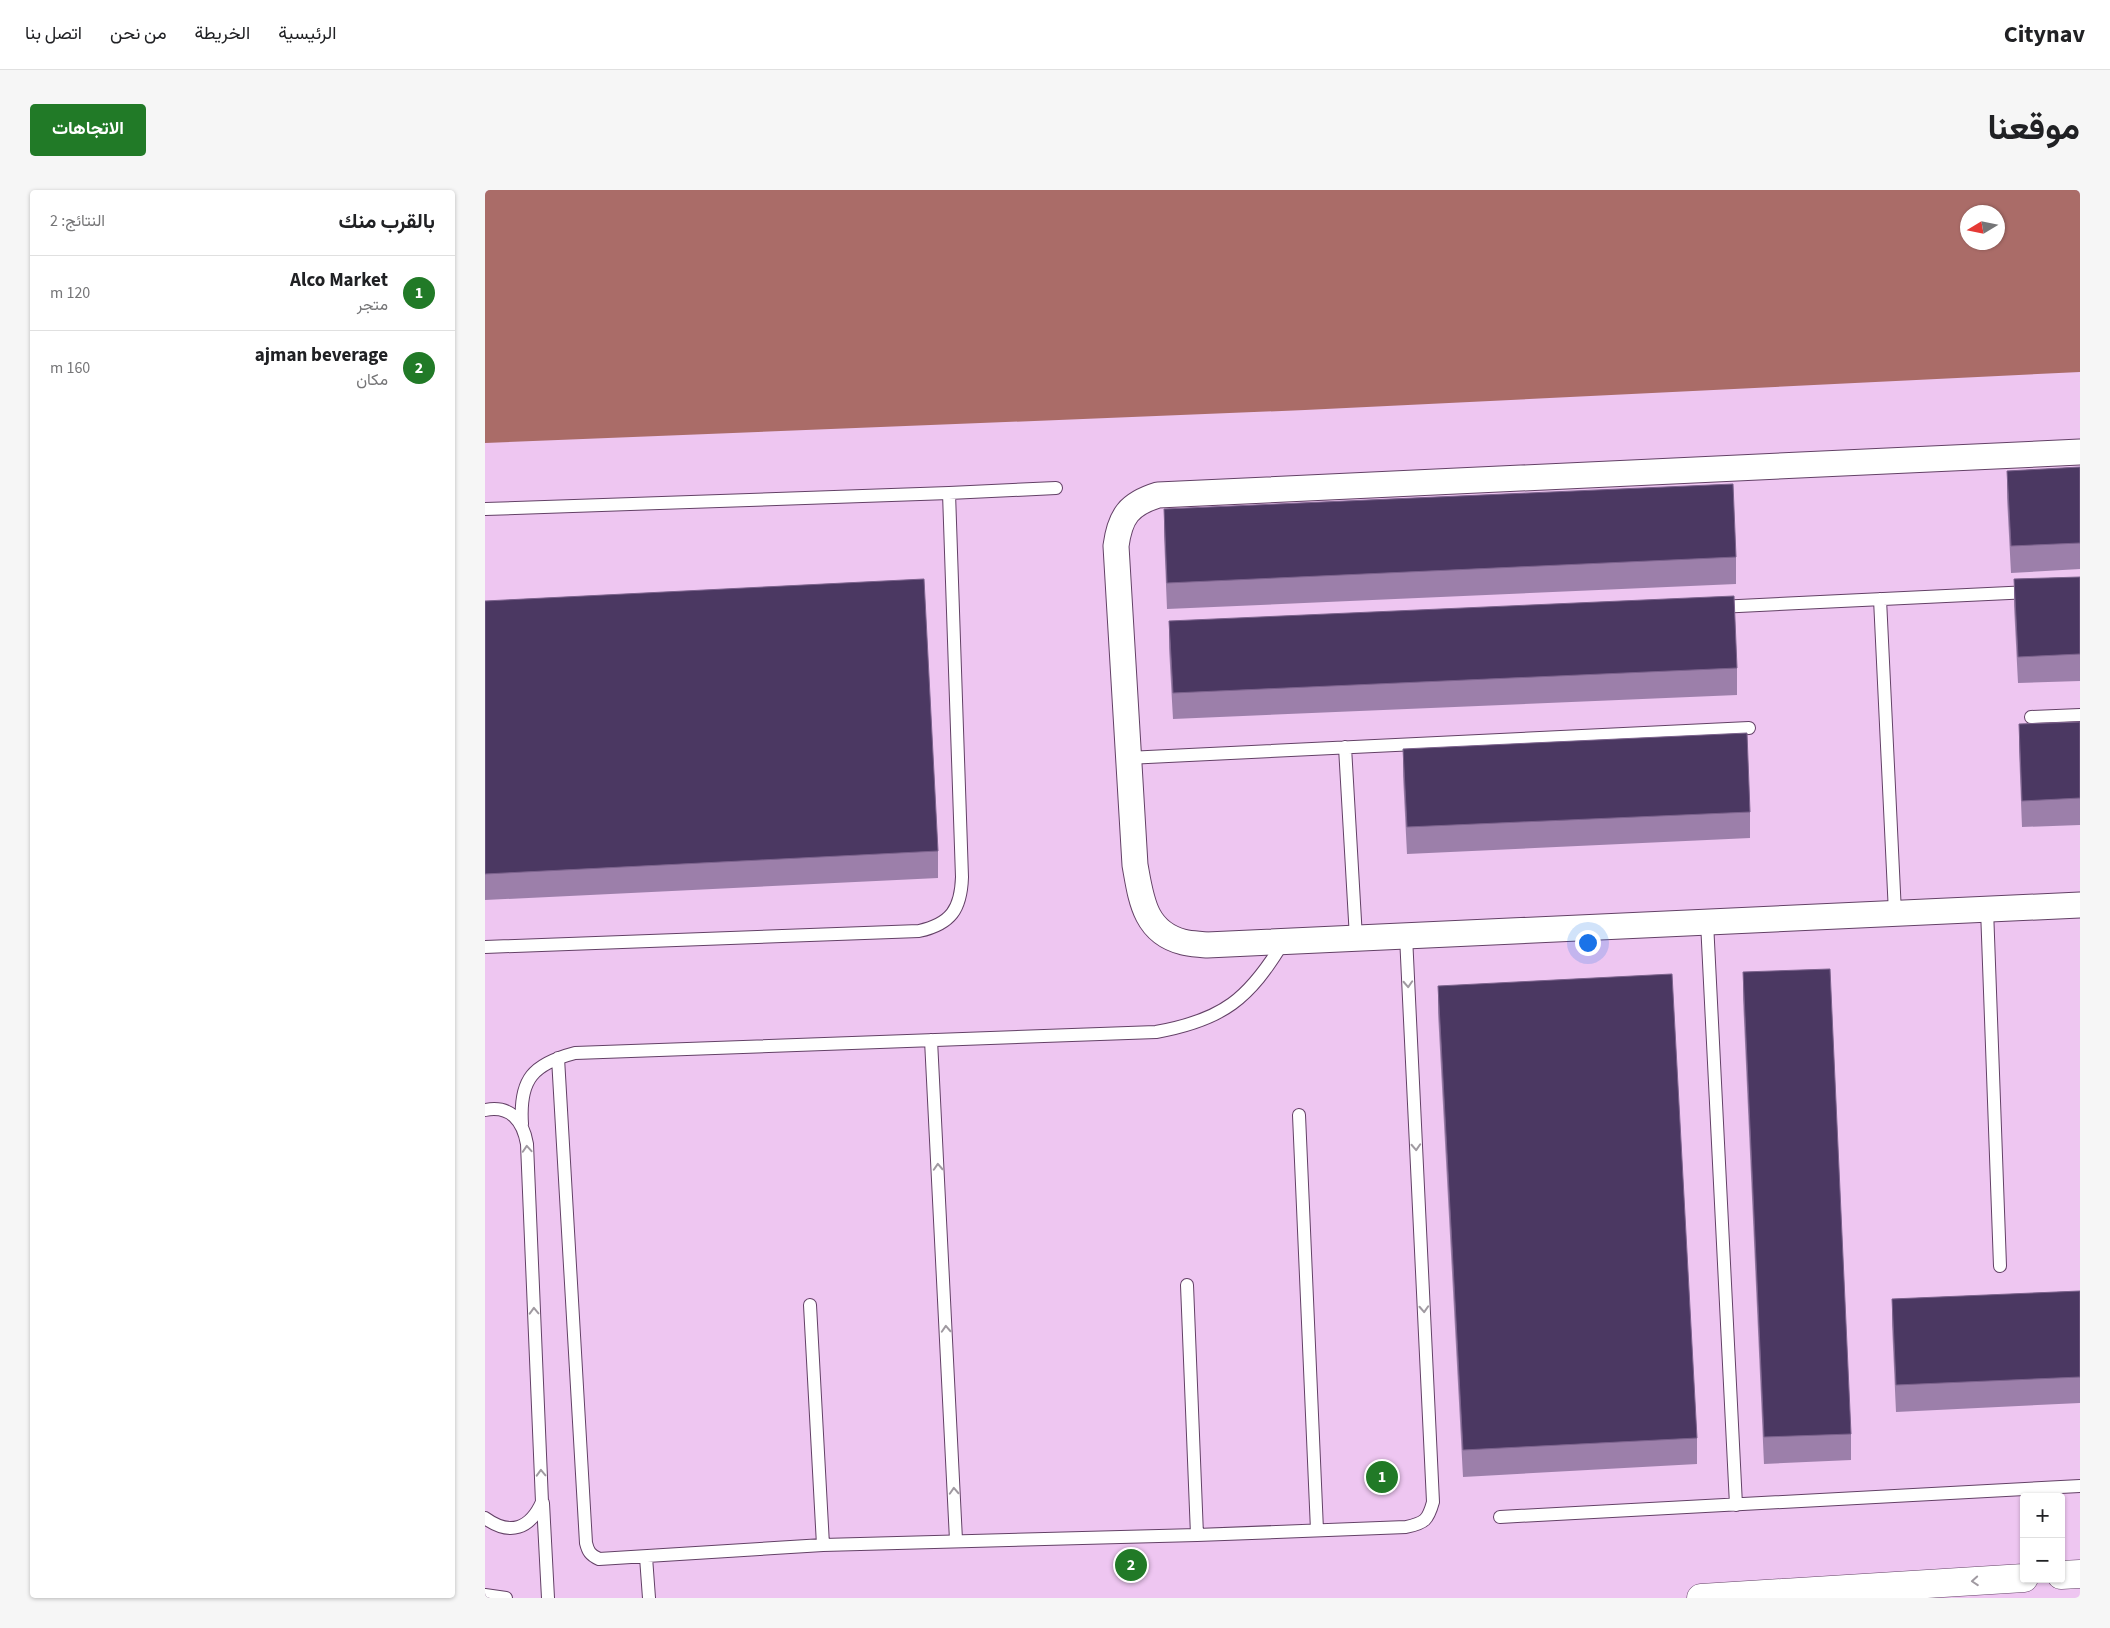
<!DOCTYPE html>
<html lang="ar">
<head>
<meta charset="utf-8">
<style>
  :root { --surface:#fff; --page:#f6f6f6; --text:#202124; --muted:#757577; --line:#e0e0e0; --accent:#217a27 }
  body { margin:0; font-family:"Source Sans 3",Vazirmatn,sans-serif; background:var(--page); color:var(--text); direction:rtl }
  .controls { position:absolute; right:15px; bottom:15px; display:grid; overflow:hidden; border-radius:5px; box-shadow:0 1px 4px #0004 }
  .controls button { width:45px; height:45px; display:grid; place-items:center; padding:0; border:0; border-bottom:1px solid var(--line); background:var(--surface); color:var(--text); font:25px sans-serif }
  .compass { position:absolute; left:1475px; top:15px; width:45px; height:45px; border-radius:50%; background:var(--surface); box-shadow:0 1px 4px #0004; rotate:260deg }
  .you { position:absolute; left:1102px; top:752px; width:18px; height:18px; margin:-12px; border:4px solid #fff; border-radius:50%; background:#1a73e8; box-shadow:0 0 0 8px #1a73e833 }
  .badge { display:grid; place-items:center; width:32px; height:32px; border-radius:50%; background:var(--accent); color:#fff; font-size:16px; font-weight:700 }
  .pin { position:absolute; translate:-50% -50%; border:2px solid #fff; box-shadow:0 1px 5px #0006 }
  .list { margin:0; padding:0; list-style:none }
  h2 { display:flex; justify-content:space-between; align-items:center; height:65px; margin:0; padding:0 20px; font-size:21px }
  h2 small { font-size:16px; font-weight:400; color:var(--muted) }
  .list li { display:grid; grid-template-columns:32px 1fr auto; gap:15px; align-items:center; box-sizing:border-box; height:75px; padding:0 20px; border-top:1px solid var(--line) }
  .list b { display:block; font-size:19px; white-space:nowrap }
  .list p { margin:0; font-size:16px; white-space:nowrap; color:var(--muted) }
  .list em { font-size:16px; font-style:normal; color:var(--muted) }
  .map { position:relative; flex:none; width:1595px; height:1408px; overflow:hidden; direction:ltr; border-radius:5px }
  header { display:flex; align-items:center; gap:30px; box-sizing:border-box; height:70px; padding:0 25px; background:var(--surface); border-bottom:1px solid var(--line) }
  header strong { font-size:24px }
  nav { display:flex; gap:28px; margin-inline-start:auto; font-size:18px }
  .intro { display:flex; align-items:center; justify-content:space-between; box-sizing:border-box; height:120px; padding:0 30px }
  h1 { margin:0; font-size:35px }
  .button { padding:12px 22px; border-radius:5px; background:var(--accent); color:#fff; font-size:18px; font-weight:700 }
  main { display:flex; gap:30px; padding:0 30px }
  aside { flex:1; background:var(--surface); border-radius:5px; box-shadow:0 1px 4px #0004 }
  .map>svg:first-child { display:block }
  .water { fill:#aa6c68; fill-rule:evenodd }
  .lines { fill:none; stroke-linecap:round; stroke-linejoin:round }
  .lane-casing { stroke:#634166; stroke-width:14 }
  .street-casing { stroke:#634166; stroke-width:27 }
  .secondary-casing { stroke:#634166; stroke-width:29 }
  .lane { stroke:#fff; stroke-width:12 }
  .street { stroke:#fff; stroke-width:25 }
  .secondary { stroke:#fff; stroke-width:28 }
  .wall { fill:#9c7faa }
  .building { fill:#4b3862; stroke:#7c638d }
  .oneway { stroke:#a09aa1 }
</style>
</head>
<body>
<header>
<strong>Citynav</strong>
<nav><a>الرئيسية</a><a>الخريطة</a><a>من نحن</a><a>اتصل بنا</a></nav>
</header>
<div class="intro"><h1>موقعنا</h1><a class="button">الاتجاهات</a></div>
<main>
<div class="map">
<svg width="1595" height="1408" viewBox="0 0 1595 1408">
  <rect width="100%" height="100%" fill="#eec6f1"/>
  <path class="water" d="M0,0H1595V182L820,220L0,253ZM1482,22H1512V52H1482Z"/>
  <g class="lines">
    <defs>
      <path id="lane" d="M0,319L464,303L571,298
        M1395,409L1410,723
        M1233,417L1545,402
        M1546,527L1595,525
        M860,557L871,748
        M642,568L1264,538
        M1502,719L1515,1076
        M1222,732L1251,1315
        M0,757L434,741C466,734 476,719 477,687L464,303
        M446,850L471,1350
        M73,868L101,1353C103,1361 105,1365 114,1369L338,1355L712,1345L921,1337C940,1333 943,1330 948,1312L921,746
        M0,920C26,915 38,931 42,954L57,1312C45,1339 25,1346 0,1328
        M814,925L832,1340
        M37,934C34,889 48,874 90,863L671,842C738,830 764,809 799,751
        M702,1095L712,1345
        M325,1115L338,1355
        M58,1313L63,1408
        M1015,1327L1595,1296
        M161,1367L164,1408
        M0,1405L21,1408"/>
      <path id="street" d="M1595,262L673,305C644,314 635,326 631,356L650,675C656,708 659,742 698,752C705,754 714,754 722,755L1595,715"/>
      <path id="secondary" d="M1576,1385L1595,1384
        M1216,1408L1539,1388"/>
    </defs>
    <use href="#lane" class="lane-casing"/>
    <use href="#street" class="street-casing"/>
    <use href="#secondary" class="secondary-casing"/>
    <use href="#lane" class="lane"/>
    <use href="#street" class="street"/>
    <use href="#secondary" class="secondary"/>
  </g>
  <path class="wall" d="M1595,277V379L1526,383L1522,308V281Z
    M679,319L1251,367V394L682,419L679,346Z
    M1595,387V491L1533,493L1529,416V389Z
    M0,411L453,661V688L0,710Z
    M684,431L1252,478V505L688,529L684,458Z
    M1595,532V635L1537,637L1534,561V534Z
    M918,559L1265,622V648L922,664L918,586Z
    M1258,782L1366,1244V1270L1279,1274L1258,809Z
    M953,796L1212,1248V1274L978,1287L953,823Z
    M1595,1101V1213L1411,1222L1407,1135V1109Z"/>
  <path class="building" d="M1595,277V353L1526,356L1522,281Z
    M1248,294L1251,367L682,393L679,319Z
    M1595,387V464L1533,467L1529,389Z
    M439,389L453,661L0,684V411Z
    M1249,406L1252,478L688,503L684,431Z
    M1595,532V608L1537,611L1534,534Z
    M1262,543L1265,622L922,637L918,559Z
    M1345,779L1366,1244L1279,1247L1258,782Z
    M1187,784L1212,1248L978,1260L953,796Z
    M1595,1101V1187L1411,1195L1407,1109Z"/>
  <defs><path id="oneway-chevron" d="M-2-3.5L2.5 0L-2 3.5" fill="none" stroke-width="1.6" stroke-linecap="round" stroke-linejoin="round" transform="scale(1.25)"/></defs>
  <g class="oneway">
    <use href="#oneway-chevron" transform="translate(923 794) rotate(87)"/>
    <use href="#oneway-chevron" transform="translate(931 957) rotate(87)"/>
    <use href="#oneway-chevron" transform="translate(42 959) rotate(-94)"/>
    <use href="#oneway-chevron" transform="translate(453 977) rotate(-93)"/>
    <use href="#oneway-chevron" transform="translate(939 1119) rotate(87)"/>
    <use href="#oneway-chevron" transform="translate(49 1121) rotate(-92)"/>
    <use href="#oneway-chevron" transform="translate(461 1139) rotate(-93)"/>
    <use href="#oneway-chevron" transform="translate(56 1283) rotate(-92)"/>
    <use href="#oneway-chevron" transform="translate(469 1301) rotate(-93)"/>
    <use href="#oneway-chevron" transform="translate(1490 1391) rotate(176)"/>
  </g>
</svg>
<div class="controls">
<button>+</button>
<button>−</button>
</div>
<svg class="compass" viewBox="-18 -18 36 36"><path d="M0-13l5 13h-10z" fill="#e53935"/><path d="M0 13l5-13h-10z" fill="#757577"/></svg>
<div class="you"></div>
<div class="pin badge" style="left:897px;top:1287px">1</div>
<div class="pin badge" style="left:646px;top:1375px">2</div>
</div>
<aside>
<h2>بالقرب منك<small>النتائج: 2</small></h2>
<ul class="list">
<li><span class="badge">1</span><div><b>Alco Market</b><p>متجر</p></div><em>120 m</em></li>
<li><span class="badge">2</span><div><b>ajman beverage</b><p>مكان</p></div><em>160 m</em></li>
</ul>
</aside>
</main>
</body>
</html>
